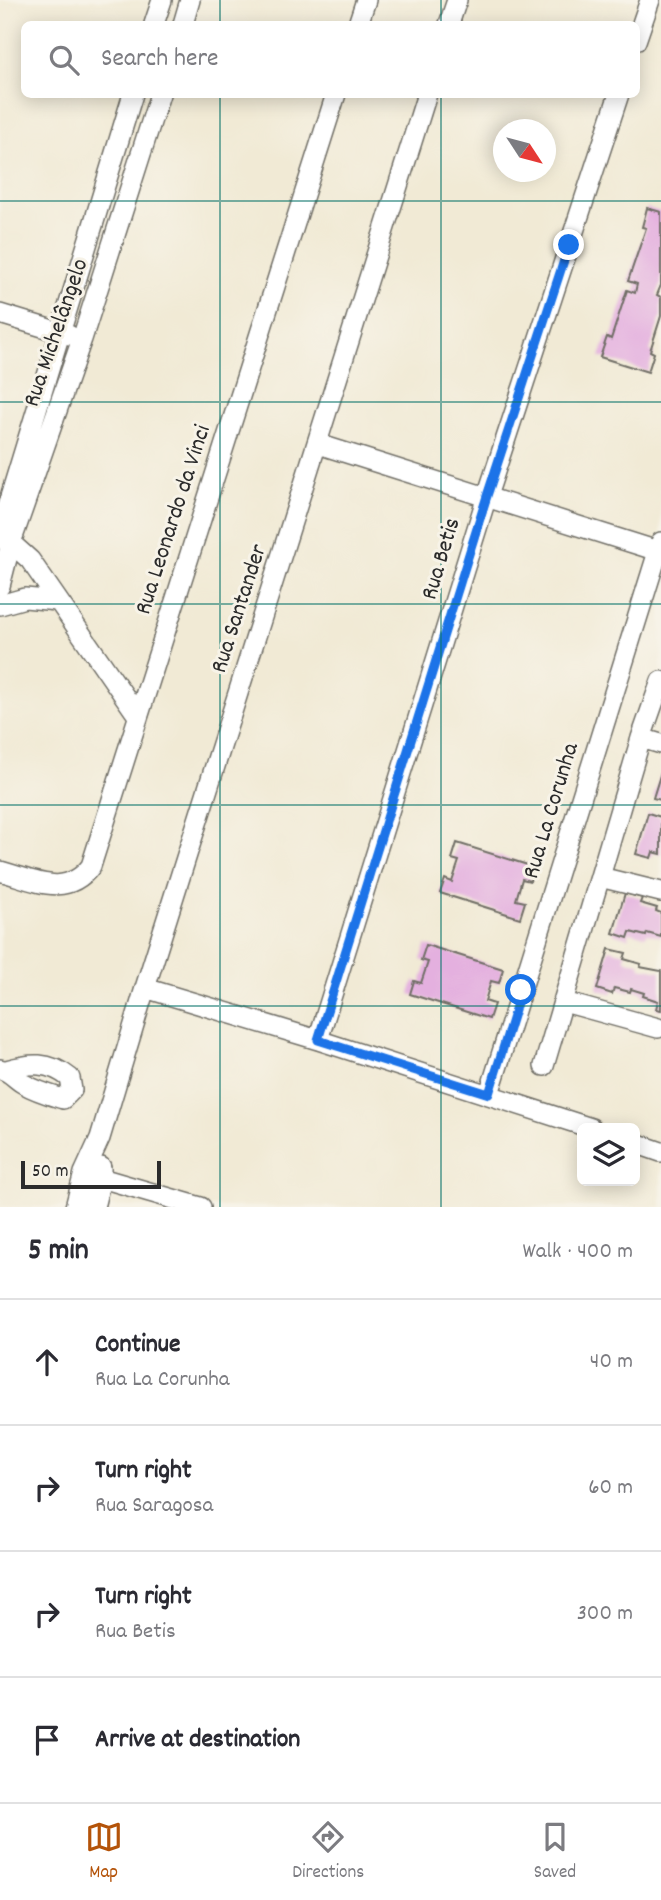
<!DOCTYPE html>
<html lang="en">
<head>
<meta charset="utf-8">
<style>
  :root { --surface:#fff; --page:#f2f2f3; --text:#2b2b33; --muted:#7c7c81; --line:#e1e1e2; --accent:#b45309 }
  body { margin:0; font-family:Dekko,sans-serif; background:var(--page); color:var(--text) }
  .controls { position:absolute; right:21px; bottom:21px; display:grid; overflow:hidden; border-radius:10px; box-shadow:0 4px 18px #0003 }
  .controls button { width:63px; height:63px; display:grid; place-items:center; padding:0; border:0; border-bottom:2px solid var(--line); background:var(--surface); color:var(--text); font:35px sans-serif }
  .compass { position:absolute; left:493px; top:119px; width:63px; height:63px; border-radius:50%; background:var(--surface); box-shadow:0 4px 18px #0003; rotate:126deg }
  .scale { position:absolute; left:21px; bottom:18px; width:140px; box-sizing:border-box; padding-left:7px; border:4px solid #2b2b2b; border-top:0; font-size:19px; line-height:24px; white-space:nowrap; color:#2b2b2b; -webkit-text-stroke:5px #f7f3e8; paint-order:stroke }
  .stop { position:absolute; width:21px; height:21px; margin:-16px; border:5px solid #1a73e8; border-radius:50%; background:#fff }
  .stop.end { background:#1a73e8; border-color:#fff; box-shadow:0 2px 7px #0008 }
  .list { margin:0; padding:0; list-style:none }
  h2 { display:flex; justify-content:space-between; align-items:center; height:91px; margin:0; padding:0 28px; font-size:30px }
  h2 small { font-size:23px; font-weight:400; color:var(--muted) }
  .list li { display:grid; grid-template-columns:46px 1fr auto; gap:21px; align-items:center; box-sizing:border-box; height:126px; padding:0 28px; border-top:2px solid var(--line) }
  .list b { display:block; font-size:26px; white-space:nowrap }
  .list p { margin:0; font-size:23px; white-space:nowrap; color:var(--muted) }
  .list em { font-size:23px; font-style:normal; color:var(--muted) }
  .icon { flex:none; width:38px; height:38px; fill:none; stroke:currentColor; stroke-width:2; stroke-linecap:round; stroke-linejoin:round }
  .map { position:relative; flex:none; width:661px; height:1207px; overflow:hidden }
  .search { position:absolute; background:var(--surface); box-shadow:0 4px 18px #0003; left:21px; right:21px; top:21px; height:77px; display:flex; align-items:center; gap:18px; box-sizing:border-box; padding:0 24px; border-radius:10px; color:var(--muted); font-size:26px }
  .sheet { height:595px; background:var(--surface) }
  nav { display:flex; justify-content:space-around; align-items:center; box-sizing:border-box; height:98px; border-top:2px solid var(--line); background:var(--surface); font-size:19px; color:var(--muted) }
  nav a { display:grid; justify-items:center; gap:4px }
  nav .on { color:var(--accent) }
  .map>svg:first-child { display:block }
  .building { fill:#e4b0df }
  .lines { fill:none; stroke-linecap:round; stroke-linejoin:round }
  .minor-casing { stroke:#706e66; stroke-width:22 }
  .minor { stroke:#fff; stroke-width:19 }
  .route { stroke:#1a73e8; stroke-width:9 }
  .grid { fill:none; stroke:#0f766e; stroke-width:2; stroke-opacity:0.55 }
  .labels { text-anchor:middle; dominant-baseline:central; stroke-width:6; stroke-linejoin:round; paint-order:stroke }
  .street-label { font-size:24px; fill:#2b2b2b; stroke:#f7f3e8 }
</style>
</head>
<body>
<div class="map">
<svg width="661" height="1207" viewBox="0 0 661 1207">
  <rect width="100%" height="100%" fill="#f7f3e8"/>
  <filter id="ink" filterUnits="userSpaceOnUse"><feTurbulence type="fractalNoise" baseFrequency=".0143" numOctaves="2"/><feDisplacementMap in="SourceGraphic" scale="14" xChannelSelector="R" yChannelSelector="G"/><feConvolveMatrix kernelMatrix="1 2 1 2 8 2 1 2 1" color-interpolation-filters="sRGB"/></filter>
  <filter id="wash" filterUnits="userSpaceOnUse"><feTurbulence type="fractalNoise" baseFrequency=".00686" numOctaves="4" result="noise"/><feDisplacementMap in="SourceGraphic" scale="28" xChannelSelector="R" yChannelSelector="G"/><feGaussianBlur stdDeviation="1.57" result="paint"/><feColorMatrix in="noise" values="0 0 0 0 0 0 0 0 0 0 0 0 0 0 0 0 0 1.4 0 .05"/><feComposite in="paint" operator="in"/></filter>
  <g filter="url(#wash)">
    <rect width="100%" height="100%" fill="#f1ead5"/>
    <g id="blocks">
      <path class="building" d="M647,208L661,212V285L657,295L661,297V316L650,351L654,353L648,372L600,357L607,337L611,339L627,290L635,293L637,284L628,281L646,228L642,227Z
        M661,772V800L653,798Z
        M648,813L661,817V854L653,852L651,858L636,854Z
        M457,843L534,867L530,881L522,879L516,900L525,902L520,918L440,893L445,879L452,882L459,861L452,859Z
        M625,893L642,898L640,903L657,908L656,911L661,913V937L647,933L646,936L630,932L628,938L613,933Z
        M426,945L503,969L499,983L491,981L485,1001L494,1004L489,1019L410,994L414,981L421,983L428,962L421,960Z
        M609,949L626,953L624,959L641,964L640,967L661,971V1010L656,1009L658,1001L643,996L644,993L631,989L630,992L614,988L612,994L597,989Z"/>
    </g>
  </g>
  <g filter="url(#ink)">
    <use href="#blocks" fill-opacity="0" stroke="#706e66" stroke-width="2"/>
    <g class="lines">
      <defs>
        <path id="minor" d="M154,24L162,0
          M183,24L190,0
          M358,24L366,0
          M449,24L457,0
          M636,41L650,0
          M0,314L69,335
          M318,444L661,552
          M0,530L133,94
          M1,539L11,543L30,560L138,716
          M0,586L11,543L82,339L160,94
          M0,605L25,598L57,601
          M661,681L641,738L661,744
          M0,871C34,880 66,899 91,866L336,94
          M600,877L661,892
          M145,988L318,1040L591,1128
          M564,1002L658,1028
          M318,1040L487,496L619,94
          M544,1066L641,738
          M0,1069C10,1071 16,1080 24,1084C36,1091 50,1095 63,1099L72,1090L70,1078C49,1061 30,1063 6,1070
          M489,1094L661,542
          M635,1143L661,1152
          M84,1173L201,1207
          M75,1207L84,1173L100,1138L145,988L427,94
          M94,1207L101,1179V1167"/>
      </defs>
      <use href="#minor" class="minor-casing"/>
      <use href="#minor" class="minor"/>
    </g>
  </g>
  <g class="lines" filter="url(#ink)">
    <path class="route" d="M521,990L489,1094L318,1040L487,496L569,245"/>
  </g>
  <path class="grid" d="M220,0V24M441,0V24M220,94V1207M441,94V1207M0,201H661M0,402H661M0,604H661M0,805H661M0,1006H661"/>
  <g class="labels">
    <g class="street-label">
      <text transform="translate(57 333) rotate(-71)">Rua Michelângelo</text>
      <text transform="translate(174 520) rotate(-72)">Rua Leonardo da Vinci</text>
      <text transform="translate(442 559) rotate(-73)">Rua Betis</text>
      <text transform="translate(240 609) rotate(-72)">Rua Santander</text>
      <text transform="translate(552 811) rotate(-73)">Rua La Corunha</text>
    </g>
  </g>
</svg>
<div class="controls">
<button><svg class="icon" aria-label="layers" viewBox="0 0 24 24"><path d="M12 4l9 5-9 5-9-5zM3 14l9 5 9-5"/></svg></button>
</div>
<svg class="compass" viewBox="-18 -18 36 36"><path d="M0-13l5 13h-10z" fill="#e53935"/><path d="M0 13l5-13h-10z" fill="#7c7c81"/></svg>
<div class="scale">50 m</div>
<div class="stop" style="left:521px;top:990px"></div>
<div class="stop end" style="left:569px;top:245px"></div>
<div class="search"><svg class="icon" aria-label="search" viewBox="0 0 24 24"><circle cx="10" cy="10" r="6"/><path d="M15 15l6 6"/></svg>Search here</div>
</div>
<section class="sheet">
<h2>5 min<small>Walk · 400 m</small></h2>
<ul class="list">
<li><svg class="icon" aria-label="ahead" viewBox="0 0 24 24"><path d="M12 20V5M6 11l6-6 6 6"/></svg><div><b>Continue</b><p>Rua La Corunha</p></div><em>40 m</em></li>
<li><svg class="icon" aria-label="right" viewBox="0 0 24 24"><path d="M7 20v-9h11M14 6l5 5-5 5"/></svg><div><b>Turn right</b><p>Rua Saragosa</p></div><em>60 m</em></li>
<li><svg class="icon" aria-label="right" viewBox="0 0 24 24"><path d="M7 20v-9h11M14 6l5 5-5 5"/></svg><div><b>Turn right</b><p>Rua Betis</p></div><em>300 m</em></li>
<li><svg class="icon" aria-label="arrive" viewBox="0 0 24 24"><path d="M6 21V4h12l-3 4 3 4H6"/></svg><div><b>Arrive at destination</b></div></li>
</ul>
</section>
<nav>
<a class="on"><svg class="icon" aria-label="map" viewBox="0 0 24 24"><path d="M3 6l6-2 6 2 6-2v14l-6 2-6-2-6 2zM9 4v14M15 6v14"/></svg>Map</a>
<a><svg class="icon" aria-label="directions" viewBox="0 0 24 24"><path d="M12 3l9 9-9 9-9-9zM9 14v-3h6M13 9l2 2-2 2"/></svg>Directions</a>
<a><svg class="icon" aria-label="saved" viewBox="0 0 24 24"><path d="M7 4h10v16l-5-4-5 4z"/></svg>Saved</a>
</nav>
</body>
</html>
